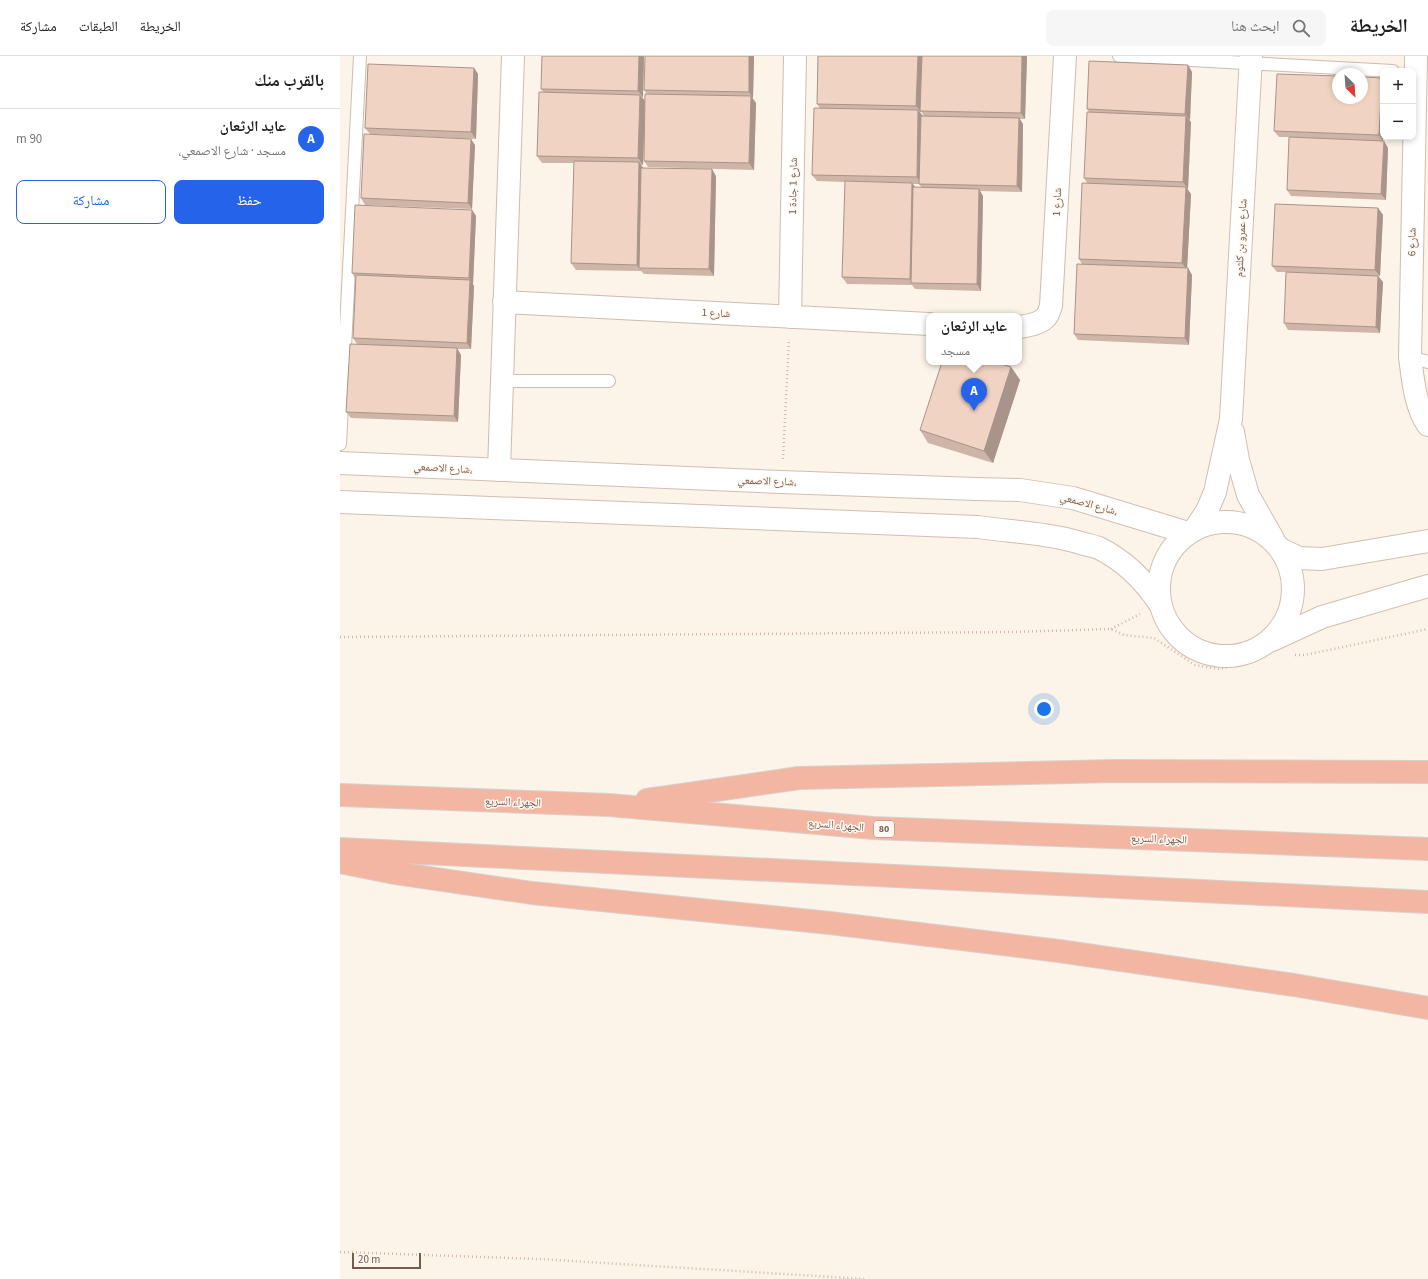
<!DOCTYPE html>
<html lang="ar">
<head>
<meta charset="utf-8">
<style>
  :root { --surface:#fff; --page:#f6f6f6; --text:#202124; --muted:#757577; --line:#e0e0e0; --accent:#2563eb }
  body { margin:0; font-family:"Source Sans 3","Noto Naskh Arabic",sans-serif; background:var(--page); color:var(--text); direction:rtl }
  .controls { position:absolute; right:12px; top:12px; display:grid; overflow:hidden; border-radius:8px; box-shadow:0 2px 6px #0003 }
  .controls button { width:36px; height:36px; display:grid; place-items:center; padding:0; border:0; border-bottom:1px solid var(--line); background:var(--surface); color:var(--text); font:20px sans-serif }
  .compass { position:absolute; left:992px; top:12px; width:36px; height:36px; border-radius:50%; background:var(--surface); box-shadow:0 2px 6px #0003; rotate:155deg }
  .scale { position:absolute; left:12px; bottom:10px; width:69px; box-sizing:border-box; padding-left:4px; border:2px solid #755b4e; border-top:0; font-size:11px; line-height:14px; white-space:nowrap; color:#755b4e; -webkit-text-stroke:3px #fef8f0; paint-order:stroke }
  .you { position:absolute; left:704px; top:653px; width:14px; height:14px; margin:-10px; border:3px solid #fff; border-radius:50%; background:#1a73e8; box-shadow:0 0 0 6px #1a73e833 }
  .badge { display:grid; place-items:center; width:26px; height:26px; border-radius:50%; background:var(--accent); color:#fff; font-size:13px; font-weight:700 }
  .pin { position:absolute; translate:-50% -33px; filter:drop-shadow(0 1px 2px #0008) }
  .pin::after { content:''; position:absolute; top:21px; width:14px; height:12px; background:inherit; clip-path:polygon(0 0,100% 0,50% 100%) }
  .popup { position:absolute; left:586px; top:257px; width:96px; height:52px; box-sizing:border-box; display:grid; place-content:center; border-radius:8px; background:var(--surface); filter:drop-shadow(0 1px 3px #0005); font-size:13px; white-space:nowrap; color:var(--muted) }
  .popup b { font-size:15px; color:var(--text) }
  .popup::after { content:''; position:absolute; left:50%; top:100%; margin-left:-8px; border:8px solid transparent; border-top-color:var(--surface) }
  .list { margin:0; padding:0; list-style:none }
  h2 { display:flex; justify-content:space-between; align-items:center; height:52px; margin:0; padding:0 16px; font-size:17px }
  h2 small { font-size:13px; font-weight:400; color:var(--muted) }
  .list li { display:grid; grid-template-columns:26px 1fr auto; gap:12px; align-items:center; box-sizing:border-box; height:60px; padding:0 16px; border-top:1px solid var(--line) }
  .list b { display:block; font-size:15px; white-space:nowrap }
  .list p { margin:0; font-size:13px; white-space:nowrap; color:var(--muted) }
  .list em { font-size:13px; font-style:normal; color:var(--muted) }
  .actions { display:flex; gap:8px; padding:12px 16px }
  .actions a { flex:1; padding:9px 0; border:1px solid var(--accent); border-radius:8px; text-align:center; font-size:14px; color:var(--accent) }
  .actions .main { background:var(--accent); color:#fff }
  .icon { flex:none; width:22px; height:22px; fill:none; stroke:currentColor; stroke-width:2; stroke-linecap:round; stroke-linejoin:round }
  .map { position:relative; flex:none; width:1088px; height:1223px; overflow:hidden; direction:ltr }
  header { display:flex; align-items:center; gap:24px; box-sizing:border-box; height:56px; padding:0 20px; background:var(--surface); border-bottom:1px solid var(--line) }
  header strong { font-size:19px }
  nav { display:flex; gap:22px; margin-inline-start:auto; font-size:14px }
  .search { width:280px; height:36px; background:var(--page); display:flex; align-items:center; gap:10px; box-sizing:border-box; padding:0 14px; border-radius:8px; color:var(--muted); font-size:15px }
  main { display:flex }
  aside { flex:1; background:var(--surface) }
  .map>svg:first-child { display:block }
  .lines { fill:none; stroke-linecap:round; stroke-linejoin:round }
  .lane-casing { stroke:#cdbcaf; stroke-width:14 }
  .street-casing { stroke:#cdbcaf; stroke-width:24 }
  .secondary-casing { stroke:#d2beb0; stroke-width:24 }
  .highway-casing { stroke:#d8d1cd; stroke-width:24 }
  .path { stroke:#d5b6a5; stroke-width:2.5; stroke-dasharray:1 3; stroke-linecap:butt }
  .lane { stroke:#fff; stroke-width:12 }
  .street { stroke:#fff; stroke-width:22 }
  .secondary { stroke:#fff; stroke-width:22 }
  .highway { stroke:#f2b6a3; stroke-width:22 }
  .wall { fill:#ceb5a7; fill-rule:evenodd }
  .shaded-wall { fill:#a89488 }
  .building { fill:#f0d3c2; stroke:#a89488 }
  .labels { text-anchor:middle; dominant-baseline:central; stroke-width:3; stroke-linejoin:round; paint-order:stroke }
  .shield { fill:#fef8f0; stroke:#9e8a7f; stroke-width:1 }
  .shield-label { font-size:10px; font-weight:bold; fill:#755b4e }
  .street-label { font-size:11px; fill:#755b4e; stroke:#fef8f0 }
</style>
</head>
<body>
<header>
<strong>الخريطة</strong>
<div class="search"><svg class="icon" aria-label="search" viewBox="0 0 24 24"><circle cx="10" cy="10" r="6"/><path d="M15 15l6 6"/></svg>ابحث هنا</div>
<nav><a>الخريطة</a><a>الطبقات</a><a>مشاركة</a></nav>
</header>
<main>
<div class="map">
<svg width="1088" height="1223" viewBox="0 0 1088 1223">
  <rect width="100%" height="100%" fill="#fcf4e9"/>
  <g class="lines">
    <defs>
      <path id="lane" d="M779,0L1053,15
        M1070,301L1088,306
        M161,325H269
        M0,388L20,0"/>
      <path id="street" d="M1076,0L1070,301C1073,324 1075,350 1088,369
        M164,246L589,268
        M450,261L455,0
        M679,271C687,270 700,268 706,261C708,259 710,253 711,250L725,0
        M159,414L173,0"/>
      <path id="secondary" d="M893,376L898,404L908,439L933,483
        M0,407L441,426L636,433L680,434L733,442L848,477
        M0,446L638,471C672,476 708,477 741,487C747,489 754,490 759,492C785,505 804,524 820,548
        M819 533a67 67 0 1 1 134 0a67 67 0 1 1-134 0Z
        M855,473L867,455L875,436L891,363L911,0
        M940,493L959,502L982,503L1088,485
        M932,584L982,561L1088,530"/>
      <path id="highway" d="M0,739L269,749L533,772L1088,793
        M307,744L459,722L775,715L1088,716
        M0,793L1088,846
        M0,806L55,817L192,837L490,867L719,895L954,929L1088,952"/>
    </defs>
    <use href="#lane" class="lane-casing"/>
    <use href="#street" class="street-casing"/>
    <use href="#secondary" class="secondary-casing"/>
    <use href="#highway" class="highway-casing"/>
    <path class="path" d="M443,403L449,283
      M771,573L800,558
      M0,581L672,576L771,573L784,579L814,582L855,609L878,613L900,609L919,602
      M955,599H965L1088,573
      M0,1196L199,1203L526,1223"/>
    <use href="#lane" class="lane"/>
    <use href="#street" class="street"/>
    <use href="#secondary" class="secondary"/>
    <use href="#highway" class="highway"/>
  </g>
  <path class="wall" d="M202,0H304L303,41H302L305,45L303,109H301L303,112L376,120L374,220L304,218L301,215L236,214L231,207L234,107H202L197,100L204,37L201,33Z
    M414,0L413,42H412L416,47L414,114L308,111L304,105L307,38L304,34Z
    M478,0H687L685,63H680L683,68L682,136L640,135L643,140L641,235L575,233L572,229L507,228L502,221L505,126L477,125L472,119L480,52L477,48ZM581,55L584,60H582L580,56H581ZM573,128H579L582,132H575Z
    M848,9L852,16L850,64H849L851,66L848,133H847L851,138L847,212H848L852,219L849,289L738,284L734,278L742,208L739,203L747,127L744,122L749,56L747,53Z
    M134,12L138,18L136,83L30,78L25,72Z
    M1022,42L1043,85L1048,92L1046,144L951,140L947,134L949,81H939L934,75Z
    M135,89L132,153L25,149L21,142Z
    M1038,152L1043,159L1040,220H1038L1043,226L1040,277L948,274L944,267L946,216H937L932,210Z
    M132,154L136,160L133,228L134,230L131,293H117L121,299L118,366L11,362L6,356L17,288L13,282L15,222L12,217Z
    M671,311L680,324L653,407L588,387L580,374Z"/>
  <path class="shaded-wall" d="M299,0H304L303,41L298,35Z
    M409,0H414L413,42L409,36Z
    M578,0H582L581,56L576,50Z
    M682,0H687L685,63L681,57Z
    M848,9L852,16L850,64L845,58Z
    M134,12L138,18L136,83L131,76Z
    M1042,22L1043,24V85L1039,79Z
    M300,39L305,45L303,109L298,102Z
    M411,40L416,47L414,114L409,107Z
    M578,54L583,60L581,128L577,121Z
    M846,60L851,66L848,133L843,126Z
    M679,62L683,68L682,136L677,130Z
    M131,83L135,89L132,153L128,147Z
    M1044,85L1048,92L1046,144L1041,138Z
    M299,106L304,113L299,212L301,215L297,209Z
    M372,113L376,120L374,220L369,213Z
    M572,127L577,133L572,227L570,223Z
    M846,131L851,138L847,214L842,207Z
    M639,133L643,140L641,235L637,228Z
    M1038,152L1043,159L1040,220L1035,214Z
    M132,154L136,160L133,228L129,222Z
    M848,212L852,219L849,289L845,282Z
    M1038,220L1043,226L1040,277L1036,271Z
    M130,224L134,230L131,293L127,287Z
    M117,292L121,299L118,366L114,360Z
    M671,311L680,324L653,407L644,395Z"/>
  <path class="building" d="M202,0H299L298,35L201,33Z
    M305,0H409V36L304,34Z
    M478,0H578L576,50L477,48Z
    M582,0H682L681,57L580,55Z
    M749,5L848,9L845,58L747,53Z
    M28,8L134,12L131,76L25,72Z
    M937,18L998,20V42H1022V21L1042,22L1039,79L934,75Z
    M199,36L300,39L298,102L197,100Z
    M305,38L411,40L409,107L304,105Z
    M474,52L578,54L577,121L472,119Z
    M747,56L846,60L843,126L744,122Z
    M581,60L679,62L677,130L579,128Z
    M24,78L131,83L128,147L21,142Z
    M949,81L1044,85L1041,138L947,134Z
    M234,105L299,106L297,209L231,207Z
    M301,112L372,113L369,213L299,212Z
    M505,125L572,127L570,223L502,221Z
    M742,127L846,131L842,207L739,203Z
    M573,131L639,133L637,228L571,227Z
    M935,148L1038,152L1035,214L932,210Z
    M15,149L132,154L129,222L12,217Z
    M737,208L848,212L845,282L734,278Z
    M946,216L1038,220L1036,271L944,267Z
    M16,219L130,224L127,287L13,282Z
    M10,288L117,292L114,360L6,356Z
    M602,306H655L671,311L644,395L580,374Z"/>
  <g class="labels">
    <rect class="shield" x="534" y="765" width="20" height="16" rx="3"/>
    <g class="shield-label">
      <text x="544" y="773">80</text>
    </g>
    <g class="street-label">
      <text transform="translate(453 130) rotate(-89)">شارع 1 جادة 1</text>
      <text transform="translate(717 146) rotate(-87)">شارع 1</text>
      <text transform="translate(901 182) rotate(-87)">شارع عمرو بن كلثوم</text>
      <text transform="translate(1072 186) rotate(-89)">شارع 6</text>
      <text transform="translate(376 257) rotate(3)">شارع 1</text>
      <text transform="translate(103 412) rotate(3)">شارع الاصمعي،</text>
      <text transform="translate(427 425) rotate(2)">شارع الاصمعي،</text>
      <text transform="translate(749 448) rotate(15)">شارع الاصمعي،</text>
      <text transform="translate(173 746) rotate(2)">الجهراء السريع</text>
      <text transform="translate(496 769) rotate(5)">الجهراء السريع</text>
      <text transform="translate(819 783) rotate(2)">الجهراء السريع</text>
    </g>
  </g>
</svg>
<div class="controls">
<button>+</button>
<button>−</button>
</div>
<svg class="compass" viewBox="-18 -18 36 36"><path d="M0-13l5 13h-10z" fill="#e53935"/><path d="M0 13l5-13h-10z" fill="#757577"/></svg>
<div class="scale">20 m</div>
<div class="you"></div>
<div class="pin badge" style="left:634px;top:355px">A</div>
<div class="popup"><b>عايد الرثعان</b>مسجد</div>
</div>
<aside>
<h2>بالقرب منك<small></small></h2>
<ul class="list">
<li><span class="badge">A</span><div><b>عايد الرثعان</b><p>مسجد · شارع الاصمعي،</p></div><em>90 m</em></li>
</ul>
<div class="actions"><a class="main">حفظ</a><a>مشاركة</a></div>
</aside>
</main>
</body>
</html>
